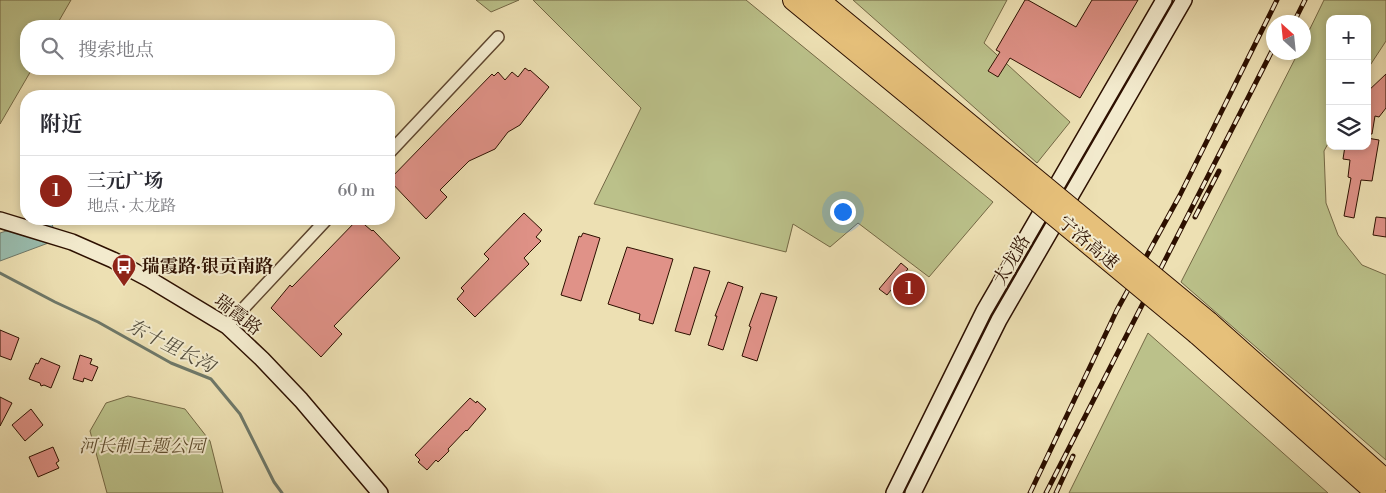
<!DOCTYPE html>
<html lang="zh">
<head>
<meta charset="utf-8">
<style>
  :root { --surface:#fff; --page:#f7f7f7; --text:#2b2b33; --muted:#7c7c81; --line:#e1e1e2; --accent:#8f2418 }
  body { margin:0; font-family:"Libre Bodoni","Noto Serif SC",serif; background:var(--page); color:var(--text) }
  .controls { position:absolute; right:15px; top:15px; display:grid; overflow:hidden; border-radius:10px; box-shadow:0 2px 8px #0003 }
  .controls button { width:45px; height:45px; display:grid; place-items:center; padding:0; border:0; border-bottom:1px solid var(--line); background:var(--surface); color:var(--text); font:25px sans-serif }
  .compass { position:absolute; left:1266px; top:15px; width:45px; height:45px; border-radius:50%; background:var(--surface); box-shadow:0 2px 8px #0003; rotate:333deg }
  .you { position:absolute; left:842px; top:211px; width:18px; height:18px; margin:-12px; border:4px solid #fff; border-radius:50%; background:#1a73e8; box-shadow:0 0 0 8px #1a73e833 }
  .badge { display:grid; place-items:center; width:32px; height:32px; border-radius:50%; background:var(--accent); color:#fff; font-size:16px; font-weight:700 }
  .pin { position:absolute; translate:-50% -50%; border:2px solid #fff; box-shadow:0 1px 5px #0006 }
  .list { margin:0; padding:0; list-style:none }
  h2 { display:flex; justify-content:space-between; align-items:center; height:65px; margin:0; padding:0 20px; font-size:21px }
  h2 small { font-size:16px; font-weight:400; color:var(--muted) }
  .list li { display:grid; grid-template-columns:32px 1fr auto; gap:15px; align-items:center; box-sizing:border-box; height:70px; padding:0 20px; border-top:1px solid var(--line) }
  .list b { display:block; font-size:19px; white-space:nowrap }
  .list p { margin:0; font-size:16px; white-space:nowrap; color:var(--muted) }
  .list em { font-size:16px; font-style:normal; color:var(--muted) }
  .icon { flex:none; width:28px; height:28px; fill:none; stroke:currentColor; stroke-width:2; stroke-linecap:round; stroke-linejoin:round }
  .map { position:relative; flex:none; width:1386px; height:493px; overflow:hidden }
  .search { position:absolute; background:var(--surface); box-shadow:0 2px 8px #0003; left:20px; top:20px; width:375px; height:55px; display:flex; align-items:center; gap:12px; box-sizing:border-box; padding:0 18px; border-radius:20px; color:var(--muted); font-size:19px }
  .panel { position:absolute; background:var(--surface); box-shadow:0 2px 8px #0003; left:20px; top:90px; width:375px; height:135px; border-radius:20px }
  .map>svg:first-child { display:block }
  .green { fill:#bbc18a; stroke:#746845 }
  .water { fill:#99bdaf; stroke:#6e7869 }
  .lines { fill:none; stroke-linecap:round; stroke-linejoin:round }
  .stream { stroke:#6e7869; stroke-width:3 }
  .building { fill:#e09288; stroke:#2d1000 }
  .street-casing { stroke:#5d442d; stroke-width:14 }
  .secondary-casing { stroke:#2d1000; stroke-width:18 }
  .highway-casing { stroke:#2d1000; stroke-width:22 }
  .street { stroke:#f3ebce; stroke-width:11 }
  .secondary { stroke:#f3ebce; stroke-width:15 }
  .highway { stroke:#e6c07a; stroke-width:20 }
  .rail-casing { stroke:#2d1000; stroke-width:5 }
  .rail { stroke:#f3ebce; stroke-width:3; stroke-dasharray:9; stroke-linecap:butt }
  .highway-bridge-casing { stroke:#2d1000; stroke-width:22; stroke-linecap:butt }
  .highway-bridge { stroke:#e6c07a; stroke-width:20 }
  .labels { text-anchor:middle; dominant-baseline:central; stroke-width:4; stroke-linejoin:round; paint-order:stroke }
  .street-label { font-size:18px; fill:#2d1000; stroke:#f3ebce }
  .poi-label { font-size:18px; font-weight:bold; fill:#2d1000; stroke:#f3ebce; text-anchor:start }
  .park-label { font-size:18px; font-style:italic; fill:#5f4e30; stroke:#f3ebce }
  .water-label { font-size:19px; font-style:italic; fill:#534d3d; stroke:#f3ebce }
</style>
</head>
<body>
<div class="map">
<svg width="1386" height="493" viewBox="0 0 1386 493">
  <rect width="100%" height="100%" fill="#ede0b3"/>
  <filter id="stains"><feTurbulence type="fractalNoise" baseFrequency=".004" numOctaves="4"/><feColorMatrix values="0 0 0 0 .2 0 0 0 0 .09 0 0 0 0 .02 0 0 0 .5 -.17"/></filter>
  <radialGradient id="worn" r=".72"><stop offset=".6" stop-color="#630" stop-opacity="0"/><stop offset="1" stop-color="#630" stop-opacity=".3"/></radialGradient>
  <path class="green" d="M0,0H71L56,26H26V69H32L0,124Z
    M476,0H519L491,12Z
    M533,0H746L993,202L929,277L858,223L830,247L793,224L786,252L594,204L641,108Z
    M853,0H1007L984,43L1070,122L1037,163Z
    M1324,0H1386V41L1367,70V19H1330V140L1324,151L1326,203L1338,235L1362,265L1386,275V460L1181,282L1298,53L1304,52V41Z
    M1148,333L1328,493H1069Z
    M128,396L185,409L210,441L223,493H107L90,431L106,403Z"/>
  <path class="water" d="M44,219L51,221L56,236L51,242L0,261V233Z"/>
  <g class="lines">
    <path class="stream" d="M0,273L55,302L98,322L171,363L211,379L240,414L274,482L282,493"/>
  </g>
  <path class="building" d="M1025,0H1028L1076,27L1092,0H1138L1080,98L1010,58L998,77L988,71L1000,52L996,50Z
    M525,68L529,71L530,70L549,87L520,125L508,132L495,149L469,161L440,190L447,197L426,219L389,180L492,74L494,76L498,72L505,80L512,72L518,77Z
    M1386,74V108L1379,117L1375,116L1372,134H1367V92Z
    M1367,138L1379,140L1372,181L1361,180L1354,218L1344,216L1351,178L1348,177L1350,160L1343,159L1345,146H1367Z
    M524,213L542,230L536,237L541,241L524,258L529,264L475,317L457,299L464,291L461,288L489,259L484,254Z
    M1376,217L1386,218V237L1373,235Z
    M358,219L372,231L373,230L400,258L334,326L342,334L321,357L271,308L290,285L292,287Z
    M583,233L600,238L581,301L561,295L579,236L581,237Z
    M627,247L673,259L653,324L639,320L640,314L608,304Z
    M901,263L908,269L887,295L879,289Z
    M694,267L710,271L690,335L675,331Z
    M728,282L743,287L723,350L708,345L717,316H715Z
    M761,293L777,297L757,361L742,356L751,327L749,326Z
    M0,330L19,338L11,360L0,356Z
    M80,355L92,359L90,364L98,367L92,381L84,378L83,382L73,379Z
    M41,358L60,366L51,388L44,385L41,386L40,383L29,379L36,363L38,364Z
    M0,397L12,403L0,426Z
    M470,398L476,403L477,401L486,409L467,431L466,430L448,449L449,451L438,462L436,460L427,470L418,462L420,460L415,455Z
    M31,409L43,425L25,441L12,425Z
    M53,447L59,461L56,463L59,468L38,477L29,457Z"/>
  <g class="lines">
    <defs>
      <path id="street" d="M389,153L498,37
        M227,326L327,219"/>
      <path id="secondary" d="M0,220L72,242L113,260L149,279L227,326L262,359L301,400L380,493
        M894,493L984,311L1164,0
        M913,493L999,320L1184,0"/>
      <path id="highway" d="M793,0L916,101
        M819,0L927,89
        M1209,322L1386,480
        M1197,334L1376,493"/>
    </defs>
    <use href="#street" class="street-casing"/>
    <use href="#secondary" class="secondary-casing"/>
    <use href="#highway" class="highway-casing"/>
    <use href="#street" class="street"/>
    <use href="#secondary" class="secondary"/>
    <use href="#highway" class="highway"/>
    <defs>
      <path id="rail" d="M1294,22L1305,0
        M1195,217L1219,171
        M1030,493L1117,310L1180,195L1277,0
        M1046,493L1274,47
        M1056,493L1073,456"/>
    </defs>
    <use href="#rail" class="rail-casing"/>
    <use href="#rail" class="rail"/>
    <defs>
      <path id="highway-bridge" d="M927,89L1209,322
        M916,101L1197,334"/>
    </defs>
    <use href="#highway-bridge" class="highway-bridge-casing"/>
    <use href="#highway-bridge" class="highway-bridge"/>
  </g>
  <defs>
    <symbol id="bus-pin" viewBox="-11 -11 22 30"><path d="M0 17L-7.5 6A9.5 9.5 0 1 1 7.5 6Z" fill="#8f2418" stroke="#f3ebce"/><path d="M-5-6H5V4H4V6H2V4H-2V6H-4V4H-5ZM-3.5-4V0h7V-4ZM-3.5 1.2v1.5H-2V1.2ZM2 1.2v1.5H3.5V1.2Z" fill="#fff"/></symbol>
  </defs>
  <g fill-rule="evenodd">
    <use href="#bus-pin" x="110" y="252" width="28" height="38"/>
  </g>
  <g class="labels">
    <g class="street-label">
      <text transform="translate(1088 243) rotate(40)">宁洛高速</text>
      <text transform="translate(1012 260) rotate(-60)">太龙路</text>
      <text transform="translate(238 315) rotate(38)">瑞霞路</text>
    </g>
    <g class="poi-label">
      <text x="142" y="266">瑞霞路·银贡南路</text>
    </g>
    <g class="park-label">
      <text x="142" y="446">河长制主题公园</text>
    </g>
    <g class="water-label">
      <text transform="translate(171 346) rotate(27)">东十里长沟</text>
    </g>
  </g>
  <rect width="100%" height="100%" filter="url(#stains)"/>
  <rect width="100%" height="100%" fill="url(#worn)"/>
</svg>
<div class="controls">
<button>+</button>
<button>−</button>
<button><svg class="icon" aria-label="layers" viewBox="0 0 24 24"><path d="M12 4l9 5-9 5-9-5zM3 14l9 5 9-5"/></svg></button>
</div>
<svg class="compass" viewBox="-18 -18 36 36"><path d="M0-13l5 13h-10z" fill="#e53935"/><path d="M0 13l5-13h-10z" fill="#7c7c81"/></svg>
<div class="you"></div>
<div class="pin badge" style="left:909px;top:289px">1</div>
<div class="search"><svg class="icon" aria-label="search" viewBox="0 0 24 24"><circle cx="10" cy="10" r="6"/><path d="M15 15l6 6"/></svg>搜索地点</div>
<section class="panel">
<h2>附近<small></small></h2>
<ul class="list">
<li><span class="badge">1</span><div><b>三元广场</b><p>地点 · 太龙路</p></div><em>60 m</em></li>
</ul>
</section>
</div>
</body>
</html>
